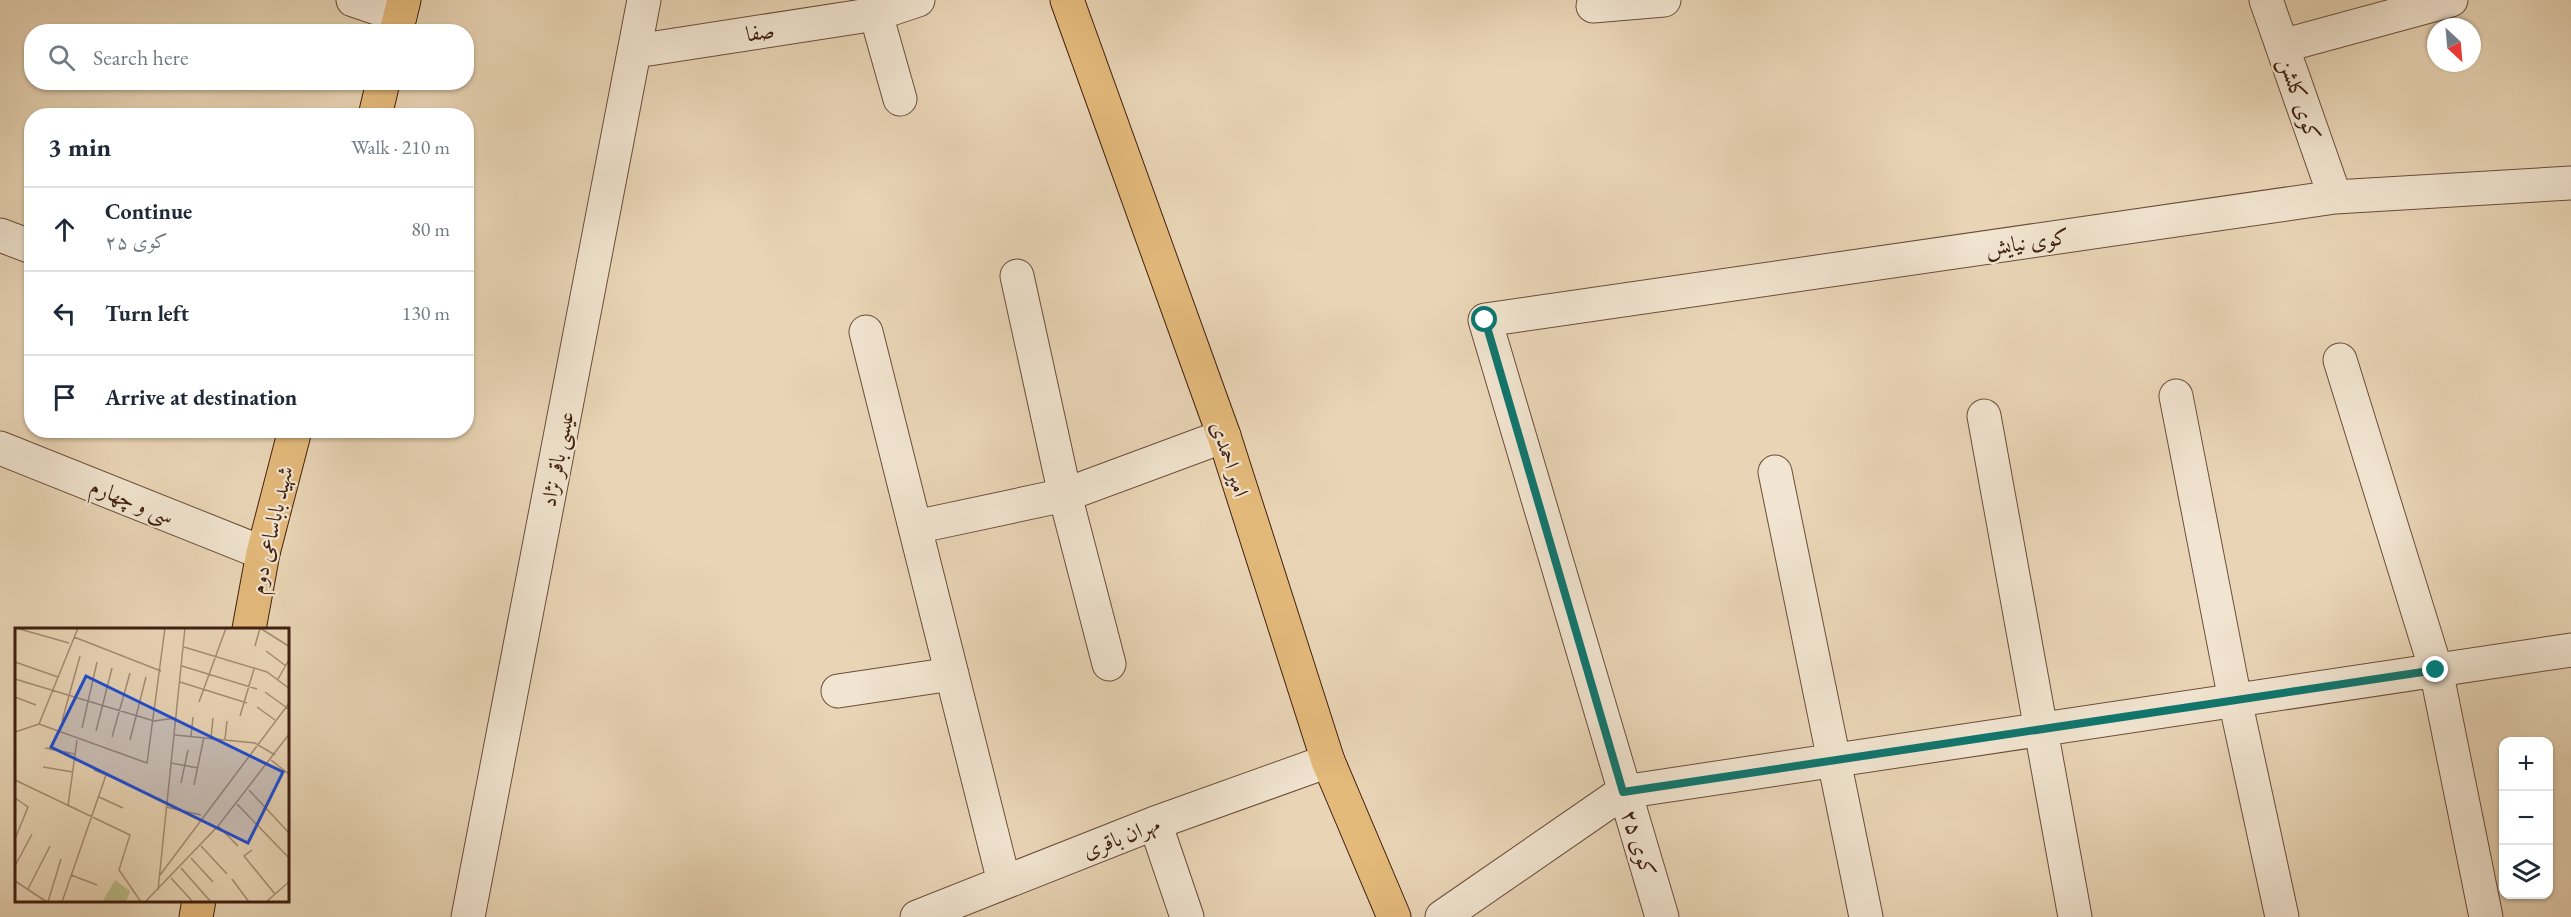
<!DOCTYPE html>
<html lang="en">
<head>
<meta charset="utf-8">
<style>
  :root { --surface:#fff; --page:#f6f6f7; --text:#1f2937; --muted:#747a83; --line:#e0e1e3 }
  body { margin:0; font-family:"EB Garamond",Amiri,serif; background:var(--page); color:var(--text) }
  .controls { position:absolute; right:18px; bottom:18px; display:grid; overflow:hidden; border-radius:12px; box-shadow:0 2px 4px #0004 }
  .controls button { width:54px; height:54px; display:grid; place-items:center; padding:0; border:0; border-bottom:2px solid var(--line); background:var(--surface); color:var(--text); font:30px sans-serif }
  .compass { position:absolute; left:2427px; top:18px; width:54px; height:54px; border-radius:50%; background:var(--surface); box-shadow:0 2px 4px #0004; rotate:154deg }
  .stop { position:absolute; width:18px; height:18px; margin:-14px; border:4px solid #0f766e; border-radius:50%; background:#fff }
  .stop.end { background:#0f766e; border-color:#fff; box-shadow:0 2px 6px #0008 }
  .list { margin:0; padding:0; list-style:none }
  h2 { display:flex; justify-content:space-between; align-items:center; height:78px; margin:0; padding:0 24px; font-size:26px }
  h2 small { font-size:20px; font-weight:400; color:var(--muted) }
  .list li { display:grid; grid-template-columns:39px 1fr auto; gap:18px; align-items:center; box-sizing:border-box; height:84px; padding:0 24px; border-top:2px solid var(--line) }
  .list b { display:block; font-size:22px; white-space:nowrap }
  .list p { margin:0; font-size:20px; white-space:nowrap; color:var(--muted) }
  .list em { font-size:20px; font-style:normal; color:var(--muted) }
  .icon { flex:none; width:33px; height:33px; fill:none; stroke:currentColor; stroke-width:2; stroke-linecap:round; stroke-linejoin:round }
  .map { position:relative; flex:none; width:2571px; height:917px; overflow:hidden }
  .search { position:absolute; background:var(--surface); box-shadow:0 2px 4px #0004; left:24px; top:24px; width:450px; height:66px; display:flex; align-items:center; gap:15px; box-sizing:border-box; padding:0 21px; border-radius:24px; color:var(--muted); font-size:22px }
  .panel { position:absolute; background:var(--surface); box-shadow:0 2px 4px #0004; left:24px; top:108px; width:450px; height:330px; border-radius:24px }
  .map>svg:first-child { display:block }
  .lines { fill:none; stroke-linecap:round; stroke-linejoin:round }
  .minor-casing { stroke:#6b4d3a; stroke-width:35 }
  .major-casing { stroke:#412011; stroke-width:35 }
  .minor { stroke:#f1e4d0; stroke-width:33 }
  .major { stroke:#e4ba7b; stroke-width:33 }
  .route { stroke:#0f766e; stroke-width:8 }
  .labels { text-anchor:middle; dominant-baseline:central; stroke-width:4.5; stroke-linejoin:round; paint-order:stroke }
  .street-label { font-size:22px; fill:#412011; stroke:#f1e4d0 }
  .inset-road { fill:none; stroke:#a68d74; stroke-width:1.5 }
  .view { fill:#1d4ed8; fill-opacity:0.15; stroke:#1d4ed8; stroke-width:3 }
  .inset-edge { fill:none; stroke:#412011; stroke-width:3 }
</style>
</head>
<body>
<div class="map">
<svg width="2571" height="917" viewBox="0 0 2571 917">
  <rect width="100%" height="100%" fill="#e9d5b6"/>
  <filter id="stains"><feTurbulence type="fractalNoise" baseFrequency=".00333" numOctaves="4"/><feColorMatrix values="0 0 0 0 .2 0 0 0 0 .09 0 0 0 0 .02 0 0 0 .5 -.17"/></filter>
  <radialGradient id="worn" r=".72"><stop offset=".6" stop-color="#630" stop-opacity="0"/><stop offset="1" stop-color="#630" stop-opacity=".3"/></radialGradient>
  <g class="lines">
    <defs>
      <path id="minor" d="M353,0L400,16
        M2266,0L2335,197
        M1593,6L1664,0
        M876,14L900,99
        M2282,46L2451,0
        M636,51L876,14L918,0
        M0,235L32,247
        M1017,276L1065,495L1109,664
        M866,332L1004,882
        M2340,360L2436,670L2486,917
        M2176,396L2235,700L2282,917
        M1984,416L2075,917
        M0,448L263,553
        M1775,472L1866,917
        M915,527L1065,495L1224,436
        M838,691L952,674
        M1155,823L1187,917
        M468,917L644,0
        M917,917L1155,823L1328,761
        M1442,917L1623,792L2571,650
        M1662,917L1485,320L2335,197L2571,183"/>
      <path id="major" d="M1067,0L1224,436L1328,761L1394,917
        M396,32L404,0
        M375,116L383,82
        M249,629L263,553L295,430
        M196,917L199,900"/>
    </defs>
    <use href="#minor" class="minor-casing"/>
    <use href="#major" class="major-casing"/>
    <use href="#minor" class="minor"/>
    <use href="#major" class="major"/>
  </g>
  <g class="lines">
    <path class="route" d="M1485,320L1623,792L2436,670"/>
  </g>
  <g class="labels">
    <g class="street-label">
      <text transform="translate(760 32) rotate(-9)">صفا</text>
      <text transform="translate(2300 99) rotate(71)">کوی کلشن</text>
      <text transform="translate(2027 242) rotate(-8)">کوی نیایش</text>
      <text transform="translate(557 459) rotate(-79)">عیسی باقر نژاد</text>
      <text transform="translate(1230 459) rotate(72)">امیر احمدی</text>
      <text transform="translate(132 501) rotate(22)">سی و چهارم</text>
      <text transform="translate(271 530) rotate(-77)">شهید باباساعی دوم</text>
      <text transform="translate(1121 837) rotate(-21)">مهران باقری</text>
      <text transform="translate(1639 843) rotate(73)">کوی ۲۵</text>
    </g>
  </g>
  <g transform="translate(15 628)">
    <rect width="274" height="274" fill="#e9d5b6"/>
    <path d="M100,252L115,263L111,274H87Z" fill="#bbbc8b"/>
    <path class="inset-road" d="M1,0L54,15M245,0L275,19M59,9L146,43M240,18L245,0M169,19L252,44L275,61M251,23L271,38M0,34L43,49M167,38L242,61M0,51L139,93L161,90M263,51L275,30M165,54L232,75M250,64L275,82M0,69L21,77M184,74L211,0M242,79L260,92M225,88L239,41M47,93L65,28M24,96L63,0M67,100L82,34M81,103L97,40M0,104L24,96L132,135L150,0M160,107L240,115L260,127M176,108L178,89M97,109L115,45M196,110L198,90M210,111L212,93M115,112L131,49M30,120L60,126M256,132L275,147M156,135L183,140M28,139L58,144M79,142L112,155M0,152L115,207L104,242L126,274M166,155L173,122M179,157L189,109M234,162L275,206M84,169L108,180M0,170L13,179L0,211M222,176L275,231M53,178L62,112M151,179L186,187M203,198L223,218M186,218L212,246M237,222L229,228L260,266M176,230L198,254M0,238L17,206M166,240L196,274M56,247L82,257M145,247L275,74M156,250L178,274M217,251L234,274M0,253L32,274M13,261L35,218M143,262L170,0M33,274L46,231M47,274L91,147M130,274L203,198L275,105M251,274L275,253"/>
    <path class="view" d="M71,48L268,144L233,215L36,119Z"/>
    <rect width="274" height="274" class="inset-edge"/>
  </g>
  <rect width="100%" height="100%" filter="url(#stains)"/>
  <rect width="100%" height="100%" fill="url(#worn)"/>
</svg>
<div class="controls">
<button>+</button>
<button>−</button>
<button><svg class="icon" aria-label="layers" viewBox="0 0 24 24"><path d="M12 4l9 5-9 5-9-5zM3 14l9 5 9-5"/></svg></button>
</div>
<svg class="compass" viewBox="-18 -18 36 36"><path d="M0-13l5 13h-10z" fill="#e53935"/><path d="M0 13l5-13h-10z" fill="#747a83"/></svg>
<div class="stop" style="left:1485px;top:320px"></div>
<div class="stop end" style="left:2436px;top:670px"></div>
<div class="search"><svg class="icon" aria-label="search" viewBox="0 0 24 24"><circle cx="10" cy="10" r="6"/><path d="M15 15l6 6"/></svg>Search here</div>
<section class="panel">
<h2>3 min<small>Walk · 210 m</small></h2>
<ul class="list">
<li><svg class="icon" aria-label="ahead" viewBox="0 0 24 24"><path d="M12 20V5M6 11l6-6 6 6"/></svg><div><b>Continue</b><p>کوی ۲۵</p></div><em>80 m</em></li>
<li><svg class="icon" aria-label="left" viewBox="0 0 24 24"><path d="M17 20v-9H6M10 6l-5 5 5 5"/></svg><div><b>Turn left</b></div><em>130 m</em></li>
<li><svg class="icon" aria-label="arrive" viewBox="0 0 24 24"><path d="M6 21V4h12l-3 4 3 4H6"/></svg><div><b>Arrive at destination</b></div></li>
</ul>
</section>
</div>
</body>
</html>
